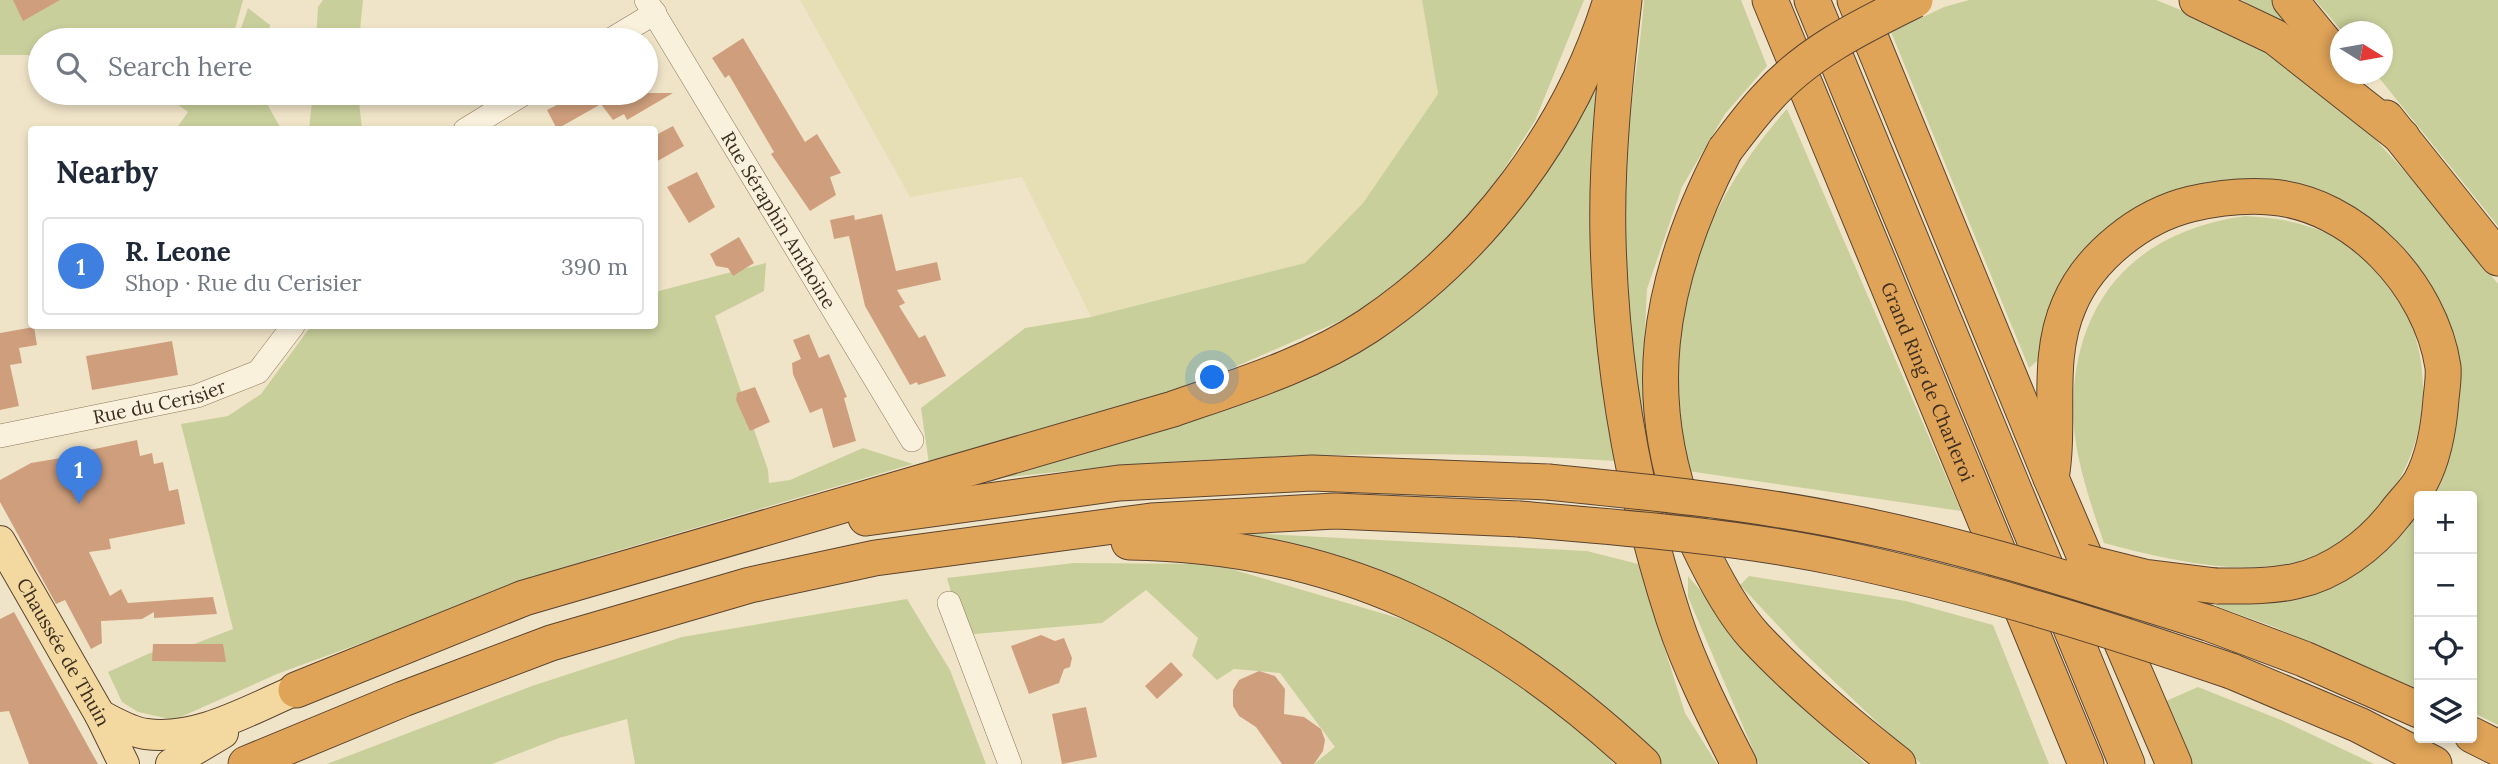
<!DOCTYPE html>
<html lang="en">
<head>
<meta charset="utf-8">
<style>
  :root { --surface:#fff; --page:#f2f2f3; --text:#1f2937; --muted:#747a83; --line:#e0e1e3; --accent:#7c3aed }
  body { margin:0; font-family:Lora,serif; background:var(--page); color:var(--text) }
  .controls { position:absolute; right:21px; bottom:21px; display:grid; overflow:hidden; border-radius:7px; box-shadow:0 4px 10px #0003 }
  .controls button { width:63px; height:63px; display:grid; place-items:center; padding:0; border:0; border-bottom:2px solid var(--line); background:var(--surface); color:var(--text); font:35px sans-serif }
  .compass { position:absolute; left:2330px; top:21px; width:63px; height:63px; border-radius:50%; background:var(--surface); box-shadow:0 4px 10px #0003; rotate:101deg }
  .you { position:absolute; left:1213px; top:378px; width:24px; height:24px; margin:-18px; border:5px solid #fff; border-radius:50%; background:#1a73e8; box-shadow:0 0 0 10px #1a73e833 }
  .badge { display:grid; place-items:center; width:46px; height:46px; border-radius:50%; background:var(--accent); color:#fff; font-size:23px; font-weight:700 }
  .pin { position:absolute; translate:-50% -58px; filter:drop-shadow(0 2px 4px #0008) }
  .pin::after { content:''; position:absolute; top:37px; width:24px; height:21px; background:inherit; clip-path:polygon(0 0,100% 0,50% 100%) }
  .list { margin:0; padding:0; list-style:none }
  h2 { display:flex; justify-content:space-between; align-items:center; height:91px; margin:0; padding:0 28px; font-size:30px }
  h2 small { font-size:23px; font-weight:400; color:var(--muted) }
  .list li { display:grid; grid-template-columns:46px 1fr auto; gap:21px; align-items:center; box-sizing:border-box; height:98px; margin:0 14px 14px; padding:0 14px; border:2px solid var(--line); border-radius:7px }
  .list b { display:block; font-size:26px; white-space:nowrap }
  .list p { margin:0; font-size:23px; white-space:nowrap; color:var(--muted) }
  .list em { font-size:23px; font-style:normal; color:var(--muted) }
  .icon { flex:none; width:38px; height:38px; fill:none; stroke:currentColor; stroke-width:2; stroke-linecap:round; stroke-linejoin:round }
  .map { position:relative; flex:none; width:2498px; height:764px; overflow:hidden }
  .search { position:absolute; background:var(--surface); box-shadow:0 4px 10px #0003; left:28px; top:28px; width:630px; height:77px; display:flex; align-items:center; gap:18px; box-sizing:border-box; padding:0 24px; border-radius:38px; color:var(--muted); font-size:26px }
  .panel { position:absolute; background:var(--surface); box-shadow:0 4px 10px #0003; left:28px; top:126px; width:630px; height:203px; border-radius:7px }
  .map>svg:first-child { display:block }
  .farmland { fill:#e6deb5 }
  .green { fill:#c9cf9b }
  .building { fill:#cf9f7d }
  .lines { fill:none; stroke-linecap:round; stroke-linejoin:round }
  .minor-casing { stroke:#8d765c; stroke-width:24 }
  .major-casing { stroke:#5b4430; stroke-width:32 }
  .highway-casing { stroke:#5b4430; stroke-width:37 }
  .minor { stroke:#faf1dc; stroke-width:23 }
  .major { stroke:#f3d9a0; stroke-width:30 }
  .highway { stroke:#e0a458; stroke-width:35 }
  .highway-bridge-casing { stroke:#5b4430; stroke-width:37; stroke-linecap:butt }
  .highway-bridge { stroke:#e0a458; stroke-width:35 }
  .labels { text-anchor:middle; dominant-baseline:central; stroke-width:5; stroke-linejoin:round; paint-order:stroke }
  .street-label { font-size:19px; fill:#3d2e20; stroke:#f7eed8 }
</style>
</head>
<body>
<div class="map">
<svg width="2498" height="764" viewBox="0 0 2498 764">
  <rect width="100%" height="100%" fill="#f0e4c8"/>
  <path class="farmland" d="M800,0H1422L1438,94L1363,203L1305,263L1091,317L1022,177L910,197Z"/>
  <path class="green" d="M0,0H243L232,40H40V55H0Z
    M323,0H363L359,40H316L318,7Z
    M1422,0H1584L1535,121L1500,175L1461,226L1372,307L1228,370L1082,423L929,464L921,408L1025,328L1091,317L1305,263L1363,203L1438,94Z
    M1644,0H1741L1767,66L1725,114L1682,187L1647,289L1642,389L1658,466H1645C1632,368 1622,268 1625,169C1628,113 1640,56 1644,0Z
    M1969,0H2156L2228,29L2269,50L2362,125L2423,191L2498,284V725L2472,712V496H2426L2450,443L2406,256L2233,181L2204,183L2178,190L2139,209L2045,354L2029,368L1891,32L1944,7Z
    M2242,0H2275L2300,37Z
    M2315,0H2498V226L2376,74H2382V32L2342,31Z
    M248,8L270,25L268,40H237Z
    M1601,65L1600,367L1615,461C1472,451 1329,453 1186,461C1114,465 1042,474 970,481L1268,395L1342,359L1476,257L1523,204L1583,107Z
    M162,93H261L281,129H176L188,112Z
    M313,93H358L362,129H309Z
    M1787,109L1961,511L1688,471C1684,448 1679,425 1677,402C1667,294 1717,187 1787,109Z
    M2245,216C2292,218 2341,230 2375,267C2464,361 2424,522 2299,561C2242,578 2160,558 2104,543C2090,502 2073,453 2073,409C2074,298 2137,231 2245,216Z
    M766,263L764,291L715,316L768,470L769,483L790,480L863,448L913,464L596,557L277,674L174,720L138,712L122,702L108,672L150,653L184,648L233,629L181,424L228,416L261,394L311,326H654L655,292Z
    M2419,507V690L2274,627L2216,606L2219,596H2259Z
    M1229,532L1587,551L1638,564L1685,713L1717,764H1657L1638,741L1552,665L1421,589L1229,539Z
    M1074,563L1214,564L1429,627L1578,722L1614,764H1314L1335,747L1280,673L1234,669L1217,680L1192,656L1198,638L1146,590L1102,623L963,635L947,578Z
    M1688,576L1790,696L1866,764H1759L1688,597Z
    M1749,576L1906,601L1993,625L2049,764H1921L1799,648L1740,585Z
    M907,599L950,670L986,764H635L627,719L559,738L492,764H327L532,686L682,637Z
    M2198,687L2281,720L2374,764H2191L2166,701Z"/>
  <path class="building" d="M13,0H60L23,21Z
    M743,38L805,142L817,134L841,173L830,177L836,195L810,211L771,154L774,152L729,75L725,78L712,58Z
    M581,93H673L627,120L624,114L613,120L601,104L557,129L547,110Z
    M673,126L684,146L654,163V136Z
    M697,172L715,207L689,223L667,187Z
    M882,214L896,271L937,262L941,280L897,290L905,303L899,306L919,338L925,335L946,376L918,385L917,382L910,385L865,306L849,236L834,239L830,220L854,215L855,220Z
    M739,237L754,263L733,276L728,268L716,266L710,254Z
    M34,327L37,345L19,348L22,363L10,365L19,406L0,410V333Z
    M809,334L819,358L829,354L847,397L844,398L856,441L833,448L822,408L810,413L793,374L792,363L801,359L793,340Z
    M172,341L178,375L92,390L86,356Z
    M755,387L770,422L750,431L736,400L737,393Z
    M137,440L140,456L152,453L154,464L163,462L169,491L178,489L185,524L109,539L111,549L89,552L110,596L121,589L128,603L213,597L217,614L154,618V612L142,619L101,621L102,643L91,649L65,600L56,604L0,502V480L31,463L91,453L90,450Z
    M14,612L89,748L98,764H29L9,711L0,712V619Z
    M1041,635L1055,641L1064,638L1072,658L1070,667L1064,669L1059,683L1029,694L1011,646Z
    M153,644H223L226,662L152,661Z
    M1171,662L1183,675L1157,699L1145,686Z
    M1259,671L1275,676L1285,689L1284,714L1304,717L1321,729L1325,740L1323,751L1314,764H1282L1256,727L1239,716L1233,706V690L1239,680Z
    M1086,707L1097,757L1062,764L1052,714Z"/>
  <g class="lines">
    <defs>
      <g id="minor">
        <path id="s1" d="M646,0L912,440"/>
        <path d="M610,40L655,13"/>
        <path d="M465,130L525,93"/>
        <path id="s2" d="M0,436L197,396L258,372L293,326"/>
        <path d="M949,603L1010,764"/>
      </g>
      <g id="major">
        <path id="s3" d="M0,541L100,715L124,764"/>
        <path d="M100,715C114,722 130,732 146,734C197,741 249,710 296,690"/>
        <path d="M171,764L223,733"/>
      </g>
      <g id="highway">
        <path d="M1624,0C1615,78 1606,159 1608,238C1611,367 1634,496 1674,619C1690,668 1715,717 1739,764"/>
        <path id="s4" d="M1770,0L2086,764"/>
        <path d="M1812,0L2127,764"/>
        <path d="M1855,0L2051,478L2174,764"/>
        <path d="M2197,0L2275,37L2402,137"/>
        <path d="M2290,0L2340,61"/>
        <path d="M2386,118L2498,258"/>
        <path d="M1725,150C1657,280 1635,404 1697,542C1712,574 1731,611 1755,637C1798,683 1849,725 1898,764"/>
        <path d="M2051,478C2061,421 2045,360 2069,305C2089,257 2141,216 2191,204C2217,198 2244,195 2270,197C2355,203 2431,286 2443,367C2444,377 2442,389 2441,399C2439,426 2434,457 2421,481C2414,493 2403,503 2395,514C2371,545 2334,573 2296,581C2270,587 2242,586 2216,586"/>
        <path d="M866,518L1119,483L1312,473L1548,482"/>
        <path d="M1129,542C1339,545 1492,623 1643,764"/>
        <path d="M2208,623L2304,659L2419,710"/>
        <path d="M2231,671L2359,725L2434,764"/>
        <path d="M296,690L524,598L1173,409C1239,386 1309,365 1368,326C1481,250 1571,131 1611,0"/>
        <path d="M2472,735L2498,748"/>
        <path d="M246,764L403,699L551,643L750,585L875,558L1151,521L1335,511L1519,519"/>
      </g>
    </defs>
    <use href="#minor" class="minor-casing"/>
    <use href="#major" class="major-casing"/>
    <use href="#highway" class="highway-casing"/>
    <use href="#minor" class="minor"/>
    <use href="#major" class="major"/>
    <use href="#highway" class="highway"/>
    <defs>
      <path id="highway-bridge" d="M1725,150C1738,133 1751,115 1766,99C1806,53 1862,26 1915,0
        M1548,482C1648,492 1748,502 1847,522C1970,546 2089,586 2208,623
        M1519,519C1626,528 1734,536 1839,558C1972,586 2102,627 2231,671
        M2084,562L2144,577L2216,586"/>
    </defs>
    <use href="#highway-bridge" class="highway-bridge-casing"/>
    <use href="#highway-bridge" class="highway-bridge"/>
  </g>
  <g class="labels">
    <g class="street-label">
      <text stroke="none"><textPath href="#s1" startOffset="257">Rue Séraphin Anthoine</textPath></text>
      <text stroke="none"><textPath href="#s4" startOffset="413">Grand Ring de Charleroi</textPath></text>
      <text stroke="none"><textPath href="#s2" startOffset="163">Rue du Cerisier</textPath></text>
      <text stroke="none"><textPath href="#s3" startOffset="128">Chaussée de Thuin</textPath></text>
    </g>
  </g>
</svg>
<div class="controls">
<button>+</button>
<button>−</button>
<button><svg class="icon" aria-label="locate" viewBox="0 0 24 24"><circle cx="12" cy="12" r="6"/><path d="M12 2v4M12 18v4M2 12h4M18 12h4"/></svg></button>
<button><svg class="icon" aria-label="layers" viewBox="0 0 24 24"><path d="M12 4l9 5-9 5-9-5zM3 14l9 5 9-5"/></svg></button>
</div>
<svg class="compass" viewBox="-18 -18 36 36"><path d="M0-13l5 13h-10z" fill="#e53935"/><path d="M0 13l5-13h-10z" fill="#747a83"/></svg>
<div class="you"></div>
<div class="pin badge" style="left:79px;top:504px;background:#3f7fe0">1</div>
<div class="search"><svg class="icon" aria-label="search" viewBox="0 0 24 24"><circle cx="10" cy="10" r="6"/><path d="M15 15l6 6"/></svg>Search here</div>
<section class="panel">
<h2>Nearby<small></small></h2>
<ul class="list">
<li><span class="badge" style="background:#3f7fe0">1</span><div><b>R. Leone</b><p>Shop · Rue du Cerisier</p></div><em>390 m</em></li>
</ul>
</section>
</div>
</body>
</html>
